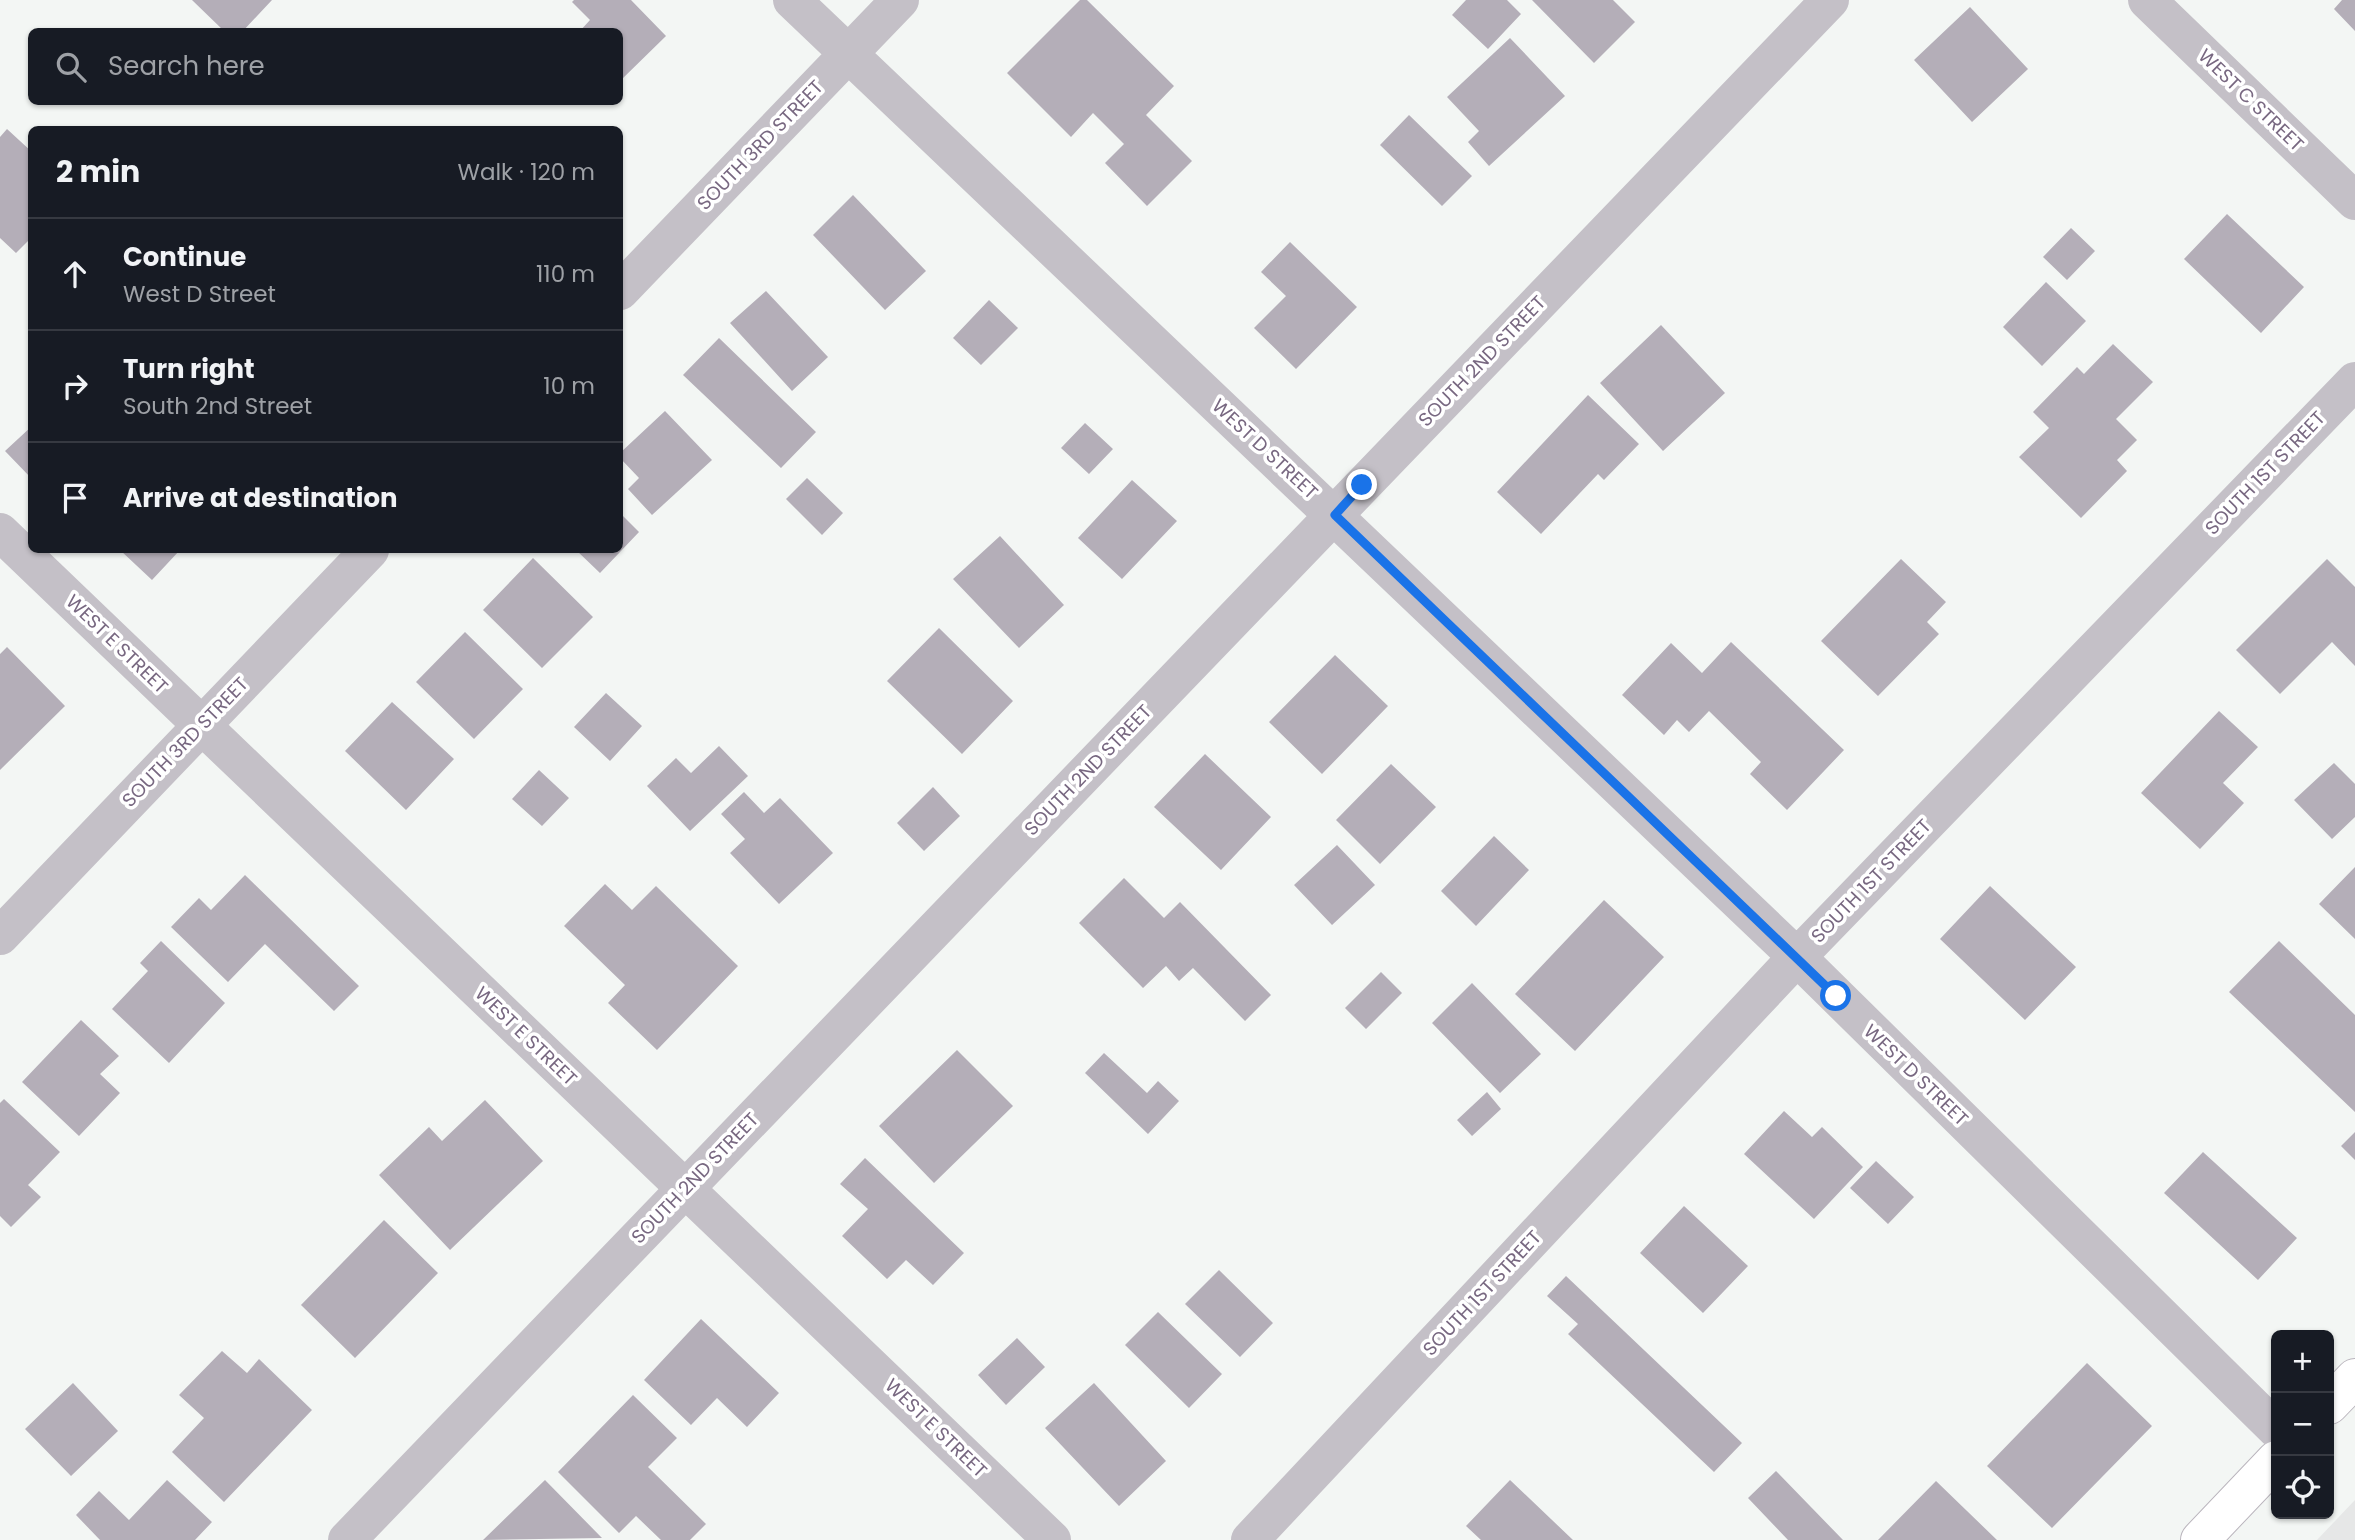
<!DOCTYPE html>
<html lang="en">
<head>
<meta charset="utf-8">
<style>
  :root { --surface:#171b24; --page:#242831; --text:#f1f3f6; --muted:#9ea1a6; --line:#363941 }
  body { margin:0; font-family:Poppins,sans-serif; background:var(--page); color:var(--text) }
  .controls { position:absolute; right:21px; bottom:21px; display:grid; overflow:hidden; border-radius:10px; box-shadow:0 2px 5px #0004 }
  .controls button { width:63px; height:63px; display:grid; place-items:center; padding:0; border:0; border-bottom:2px solid var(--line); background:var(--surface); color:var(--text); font:35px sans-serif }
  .stop { position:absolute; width:21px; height:21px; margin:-16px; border:5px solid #1a73e8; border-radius:50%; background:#fff }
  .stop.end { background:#1a73e8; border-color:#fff; box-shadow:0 2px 7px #0008 }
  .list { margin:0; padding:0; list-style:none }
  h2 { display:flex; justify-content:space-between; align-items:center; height:91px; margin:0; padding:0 28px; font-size:30px }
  h2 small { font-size:23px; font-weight:400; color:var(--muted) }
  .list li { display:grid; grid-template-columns:46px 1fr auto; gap:21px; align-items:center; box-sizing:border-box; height:112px; padding:0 28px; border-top:2px solid var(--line) }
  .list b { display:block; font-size:26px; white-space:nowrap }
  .list p { margin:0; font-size:23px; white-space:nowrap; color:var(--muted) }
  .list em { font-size:23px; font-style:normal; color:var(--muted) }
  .icon { flex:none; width:38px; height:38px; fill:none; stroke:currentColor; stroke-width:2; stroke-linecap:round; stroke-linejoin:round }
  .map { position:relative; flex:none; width:2355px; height:1540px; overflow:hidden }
  .search { position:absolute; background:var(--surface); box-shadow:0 2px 5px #0004; left:28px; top:28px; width:595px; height:77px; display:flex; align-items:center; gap:18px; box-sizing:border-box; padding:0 24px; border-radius:10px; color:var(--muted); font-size:26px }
  .panel { position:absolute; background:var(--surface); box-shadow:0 2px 5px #0004; left:28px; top:126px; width:595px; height:427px; border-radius:10px }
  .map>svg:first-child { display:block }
  .built { fill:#e6e7e7 }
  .building { fill:#b4aeb8 }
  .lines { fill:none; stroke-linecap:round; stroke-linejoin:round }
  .secondary-casing { stroke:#bab5bd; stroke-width:40 }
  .minor { stroke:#c4c0c7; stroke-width:38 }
  .secondary { stroke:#fff; stroke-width:38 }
  .route { stroke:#1a73e8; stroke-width:9 }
  .labels { text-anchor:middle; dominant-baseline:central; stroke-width:7; stroke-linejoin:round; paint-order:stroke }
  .street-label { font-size:19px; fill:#786881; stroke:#fff }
</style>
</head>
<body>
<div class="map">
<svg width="2355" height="1540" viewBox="0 0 2355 1540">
  <rect width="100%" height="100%" fill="#f3f6f4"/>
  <path class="built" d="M2355,1500V1540H2317Z"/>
  <path class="building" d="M192,0H272L242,32H225Z
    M574,0H631L666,36L620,81V32H579L590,20L572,2Z
    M1080,0H1087L1174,86L1146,115L1192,161L1147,206L1105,163L1124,144L1093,113L1071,137L1007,73Z
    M1466,0H1507L1521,14L1488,49L1452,15Z
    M1532,0H1613L1635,22L1594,63Z
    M2342,0H2355V31L2334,9Z
    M1970,7L2028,69L1972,122L1914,60Z
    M1510,38L1565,96L1489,166L1468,142L1479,131L1447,97Z
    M1409,115L1472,176L1442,206L1380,145Z
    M7,129L32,152V237L16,253L0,238V137Z
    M853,195L926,271L885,310L813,235Z
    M2227,214L2304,287L2261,333L2184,259Z
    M2071,228L2095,251L2067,280L2043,257Z
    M1290,242L1357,307L1296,369L1254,328L1286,296L1261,272Z
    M2046,282L2086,321L2042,366L2003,327Z
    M766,291L828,357L792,391L730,323Z
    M989,300L1018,328L981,365L953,338Z
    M1661,325L1725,393L1663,451L1600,383Z
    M719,338L816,432L781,468L683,375Z
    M2113,344L2153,382L2116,419L2137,440L2117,460L2127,471L2081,518L2019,457L2049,428L2033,412L2077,367L2084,374Z
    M1588,395L1639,444L1604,480L1598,474L1541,534L1497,492Z
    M665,411L712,460L652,515L628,489L639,478L620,458V453Z
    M1085,423L1113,449L1089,474L1061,448Z
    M32,426V479L5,451Z
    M807,478L843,513L822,535L786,499Z
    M1132,480L1177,521L1122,579L1078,538Z
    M620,513L639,532L600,573L576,550H620Z
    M1000,536L1064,605L1019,648L953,579Z
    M120,550H180L152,580Z
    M533,558L593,617L542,668L483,610Z
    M1901,559L1946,602L1927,622L1939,634L1878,696L1821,641Z
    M2327,559L2355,587V666L2332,642L2280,694L2236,650Z
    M939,628L1013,701L962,754L887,681Z
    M465,632L523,689L474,739L416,682Z
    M1731,642L1844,750L1787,810L1750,774L1761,762L1709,711L1689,732L1677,720L1664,735L1622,695L1671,643L1702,673Z
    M7,647L65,706L0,770V654Z
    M1335,655L1388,706L1322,774L1269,722Z
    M606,693L642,726L610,761L574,727Z
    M392,702L454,759L406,810L345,751Z
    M2219,711L2258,747L2223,783L2244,803L2200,849L2141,793Z
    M719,746L748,776L690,831L647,786L676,758L691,773Z
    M1205,754L1271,817L1221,870L1154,807Z
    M2334,763L2355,784V817L2332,839L2294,800Z
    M1391,764L1436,807L1380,864L1336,820Z
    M539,770L569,798L542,826L512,799Z
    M933,787L960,816L924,851L897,823Z
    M744,792L764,813L780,798L833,853L779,904L730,853L745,839L721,814Z
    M1494,836L1529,870L1476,926L1441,891Z
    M1337,845L1375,885L1332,925L1294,885Z
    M2355,867V939L2319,904Z
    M245,875L359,986L334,1011L265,944L228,982L171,927L199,898L211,910Z
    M1124,878L1164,918L1180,902L1271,995L1245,1021L1193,968L1179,981L1166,966L1143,988L1079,923Z
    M605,884L632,910L656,886L738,966L657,1050L608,1003L625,985L564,926Z
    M1990,886L2076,967L2025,1020L1940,939Z
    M1604,900L1664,957L1575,1051L1515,994Z
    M161,941L225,1003L169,1063L112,1009L148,971L140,963Z
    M2279,941L2355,1015V1112L2229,992Z
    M1381,972L1402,993L1366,1029L1345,1008Z
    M1472,983L1541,1054L1500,1093L1432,1023Z
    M81,1020L119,1056L100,1074L120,1093L79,1136L22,1082Z
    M957,1050L1013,1106L934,1183L879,1126Z
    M1104,1053L1147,1093L1158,1081L1179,1101L1148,1134L1085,1073Z
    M1487,1092L1501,1109L1472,1136L1457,1120Z
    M4,1099L60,1152L28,1185L41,1197L11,1227L0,1216V1103Z
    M485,1100L543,1161L450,1250L379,1175L429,1127L442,1141Z
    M1784,1111L1812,1137L1822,1127L1863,1167L1814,1219L1744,1154Z
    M2355,1132V1160L2341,1146Z
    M2203,1152L2297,1238L2258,1280L2164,1193Z
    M865,1158L964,1253L933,1285L906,1260L887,1279L842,1236L868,1209L840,1184Z
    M1876,1161L1914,1197L1888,1224L1850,1188Z
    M1684,1206L1748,1266L1703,1313L1640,1253Z
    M384,1220L438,1273L355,1358L301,1305Z
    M1219,1270L1273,1323L1240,1357L1185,1304Z
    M1566,1276L1742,1443L1714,1472L1568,1334L1578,1324L1547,1296Z
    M1158,1312L1222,1374L1189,1408L1125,1345Z
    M701,1319L779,1393L747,1427L717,1398L691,1425L644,1380Z
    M1017,1338L1045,1367L1006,1405L978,1375Z
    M222,1351L247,1373L259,1359L312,1410L224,1502L172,1452L204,1418L179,1395Z
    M2087,1363L2152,1426L2052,1528L1987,1466Z
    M73,1383L118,1431L71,1476L25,1429Z
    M1094,1383L1166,1461L1119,1506L1045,1428Z
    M633,1395L677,1438L648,1467L706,1524L690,1540H661L636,1516L619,1533L558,1472Z
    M1776,1471L1843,1540H1788L1748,1498Z
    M167,1480L212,1522L195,1540H100L76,1515L99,1491L129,1520Z
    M545,1480L602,1538L483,1540Z
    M1510,1480L1573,1540H1481L1466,1526Z
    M1936,1481L1997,1540H1878Z"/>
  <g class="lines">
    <defs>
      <path id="secondary" d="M2329,1405L2355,1378
        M2200,1540L2276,1460"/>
    </defs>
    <use href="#secondary" class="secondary-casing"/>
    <path class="minor" d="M792,0L1797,957L2276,1429
      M2147,0L2355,201
      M620,291L900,0
      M0,532L1052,1540
      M0,936L370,550
      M347,1540L1830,0
      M1250,1540L1797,957L2355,381"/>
    <use href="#secondary" class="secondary"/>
  </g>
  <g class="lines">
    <path class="route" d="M1362,485L1335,515L1836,996"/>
  </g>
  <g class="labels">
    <g class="street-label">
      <text transform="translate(2251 100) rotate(44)">WEST C STREET</text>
      <text transform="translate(760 145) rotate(-46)">SOUTH 3RD STREET</text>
      <text transform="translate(1482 361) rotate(-46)">SOUTH 2ND STREET</text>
      <text transform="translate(1265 449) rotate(43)">WEST D STREET</text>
      <text transform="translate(2265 473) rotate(-46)">SOUTH 1ST STREET</text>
      <text transform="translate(117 644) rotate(44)">WEST E STREET</text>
      <text transform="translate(185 742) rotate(-46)">SOUTH 3RD STREET</text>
      <text transform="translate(1088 770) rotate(-46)">SOUTH 2ND STREET</text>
      <text transform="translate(1871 881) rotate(-46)">SOUTH 1ST STREET</text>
      <text transform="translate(526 1036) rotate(44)">WEST E STREET</text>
      <text transform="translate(1916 1075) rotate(44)">WEST D STREET</text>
      <text transform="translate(695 1178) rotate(-46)">SOUTH 2ND STREET</text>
      <text transform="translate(1482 1293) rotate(-47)">SOUTH 1ST STREET</text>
      <text transform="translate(936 1428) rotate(44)">WEST E STREET</text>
    </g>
  </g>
</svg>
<div class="controls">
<button>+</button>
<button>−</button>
<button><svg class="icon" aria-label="locate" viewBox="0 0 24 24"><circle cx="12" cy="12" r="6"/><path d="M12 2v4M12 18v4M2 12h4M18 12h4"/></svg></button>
</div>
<div class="stop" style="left:1836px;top:996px"></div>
<div class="stop end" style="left:1362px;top:485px"></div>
<div class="search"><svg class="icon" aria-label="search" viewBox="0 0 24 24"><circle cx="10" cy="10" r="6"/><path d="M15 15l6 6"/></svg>Search here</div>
<section class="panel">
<h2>2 min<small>Walk · 120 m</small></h2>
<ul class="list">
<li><svg class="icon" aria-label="ahead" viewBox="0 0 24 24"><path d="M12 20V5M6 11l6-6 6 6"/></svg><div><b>Continue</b><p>West D Street</p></div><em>110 m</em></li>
<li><svg class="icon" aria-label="right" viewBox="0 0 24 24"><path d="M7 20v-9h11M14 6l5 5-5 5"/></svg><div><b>Turn right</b><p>South 2nd Street</p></div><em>10 m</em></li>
<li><svg class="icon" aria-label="arrive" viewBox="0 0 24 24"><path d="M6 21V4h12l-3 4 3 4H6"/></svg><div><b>Arrive at destination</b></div></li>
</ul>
</section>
</div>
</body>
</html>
